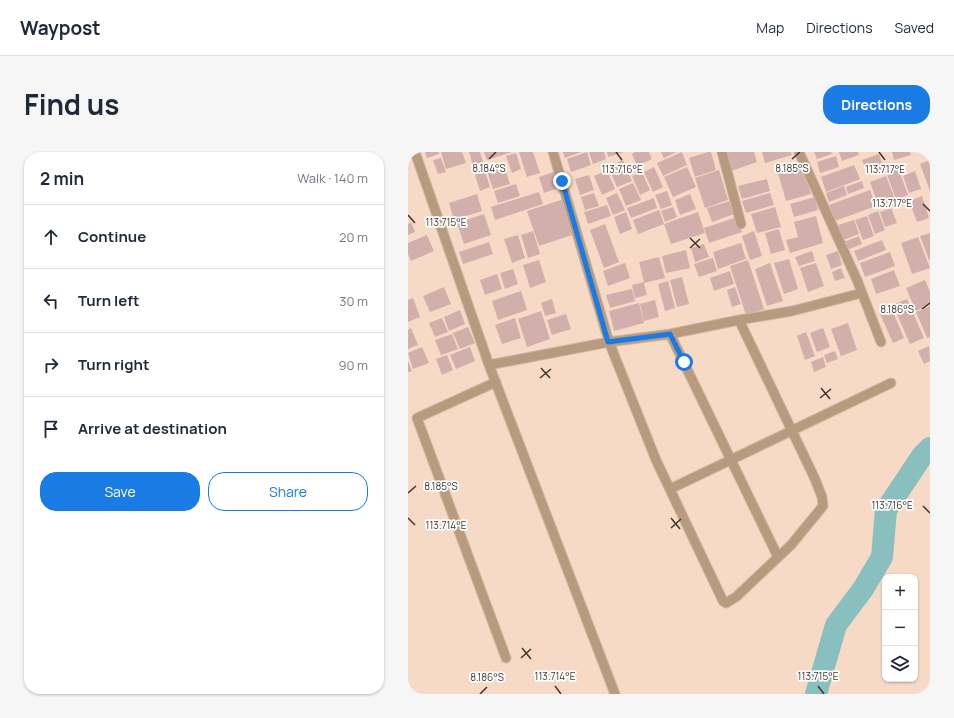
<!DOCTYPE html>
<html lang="en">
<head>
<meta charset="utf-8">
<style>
  :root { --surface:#fff; --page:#f6f6f7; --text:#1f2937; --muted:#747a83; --line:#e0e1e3; --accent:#1a7be4 }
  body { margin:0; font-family:Manrope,sans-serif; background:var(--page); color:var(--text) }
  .controls { position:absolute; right:12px; bottom:12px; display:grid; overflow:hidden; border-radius:8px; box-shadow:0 1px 3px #0004 }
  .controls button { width:36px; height:36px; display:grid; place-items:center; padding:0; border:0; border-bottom:1px solid var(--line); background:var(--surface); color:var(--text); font:20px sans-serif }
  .stop { position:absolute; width:12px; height:12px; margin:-9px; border:3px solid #1a7be4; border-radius:50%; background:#fff }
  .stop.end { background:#1a7be4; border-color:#fff; box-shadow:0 1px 4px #0008 }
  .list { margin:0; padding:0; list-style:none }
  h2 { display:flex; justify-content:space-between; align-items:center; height:52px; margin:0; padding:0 16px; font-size:17px }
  h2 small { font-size:13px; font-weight:400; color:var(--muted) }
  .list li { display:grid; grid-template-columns:26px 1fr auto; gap:12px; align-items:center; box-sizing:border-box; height:64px; padding:0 16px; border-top:1px solid var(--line) }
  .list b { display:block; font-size:15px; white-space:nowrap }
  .list em { font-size:13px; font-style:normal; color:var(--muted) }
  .actions { display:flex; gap:8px; padding:12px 16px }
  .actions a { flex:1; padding:9px 0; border:1px solid var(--accent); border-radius:16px; text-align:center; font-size:14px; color:var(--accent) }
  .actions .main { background:var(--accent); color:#fff }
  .icon { flex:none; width:22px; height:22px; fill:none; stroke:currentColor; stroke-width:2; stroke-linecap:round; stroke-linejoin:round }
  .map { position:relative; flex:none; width:522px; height:542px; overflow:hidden; border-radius:16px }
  header { display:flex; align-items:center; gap:24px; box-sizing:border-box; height:56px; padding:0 20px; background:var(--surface); border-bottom:1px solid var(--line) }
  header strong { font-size:19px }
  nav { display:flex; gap:22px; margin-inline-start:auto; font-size:14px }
  .intro { display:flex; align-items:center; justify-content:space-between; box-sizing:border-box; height:96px; padding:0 24px }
  h1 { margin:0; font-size:28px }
  .button { padding:10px 18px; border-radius:16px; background:var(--accent); color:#fff; font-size:14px; font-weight:700 }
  main { display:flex; gap:24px; padding:0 24px }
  aside { flex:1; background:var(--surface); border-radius:16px; box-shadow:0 1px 3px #0004 }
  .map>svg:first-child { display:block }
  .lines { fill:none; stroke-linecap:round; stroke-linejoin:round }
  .river { stroke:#8abfbf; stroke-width:22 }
  .building { fill:#d3afac }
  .street-casing { stroke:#d2b9a8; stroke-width:11 }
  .street { stroke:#b89a7f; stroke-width:9 }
  .route { stroke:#1a7be4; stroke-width:5 }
  .ticks { fill:none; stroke:#41362e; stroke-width:1.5 }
  .ticks-label { font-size:10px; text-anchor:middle; fill:#41362e; stroke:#fff; stroke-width:3.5; stroke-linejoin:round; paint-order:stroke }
</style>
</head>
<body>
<header>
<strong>Waypost</strong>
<nav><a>Map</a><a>Directions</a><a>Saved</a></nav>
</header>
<div class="intro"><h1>Find us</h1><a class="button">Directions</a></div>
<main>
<aside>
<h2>2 min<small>Walk · 140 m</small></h2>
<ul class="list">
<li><svg class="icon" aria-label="ahead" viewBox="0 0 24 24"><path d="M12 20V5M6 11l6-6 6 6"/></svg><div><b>Continue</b></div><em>20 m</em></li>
<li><svg class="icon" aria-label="left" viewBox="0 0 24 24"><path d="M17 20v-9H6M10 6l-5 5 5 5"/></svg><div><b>Turn left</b></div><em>30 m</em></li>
<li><svg class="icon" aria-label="right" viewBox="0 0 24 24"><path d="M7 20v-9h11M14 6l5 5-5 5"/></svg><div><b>Turn right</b></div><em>90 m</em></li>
<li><svg class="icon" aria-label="arrive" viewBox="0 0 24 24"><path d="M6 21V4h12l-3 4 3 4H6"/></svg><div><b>Arrive at destination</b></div></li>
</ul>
<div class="actions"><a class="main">Save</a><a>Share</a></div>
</aside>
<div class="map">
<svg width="522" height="542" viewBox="0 0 522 542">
  <rect width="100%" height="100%" fill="#f6dac6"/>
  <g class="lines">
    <path class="river" d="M408,542L428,473L455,437L474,405L478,358L514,304L522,296"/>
  </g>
  <path class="building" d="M17,0H31V2L19,6Z
    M33,0H54L58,11L38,17Z
    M61,0H72L75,10L65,14Z
    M76,0H104L79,8Z
    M111,0H125L132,21L119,25Z
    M155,0H173L157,6Z
    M179,0L183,13L163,20L159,7Z
    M181,0H196L198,7L185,12Z
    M199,0H216L200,5Z
    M227,0H241L244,7L229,14L224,2Z
    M253,0H268L256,6Z
    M274,0L279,13L255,24L249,11Z
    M300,0H303L308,18L287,25L281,6Z
    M321,0H346L349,10L323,19L317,1Z
    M354,0H383L384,3L357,11Z
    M406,0H423L424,2L409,7Z
    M431,0H450L451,3L434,9Z
    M484,0H502L503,3L486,8Z
    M108,1L113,17L104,21L98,4Z
    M471,2L476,17L460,23L454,8Z
    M428,4L431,15L412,21L409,10Z
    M33,6L38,20L30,22L25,8Z
    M215,8L224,29L209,35L200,15Z
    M522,8V39L512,12Z
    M446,13L452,27L418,40L413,25Z
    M96,14L102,32L85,37L79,19Z
    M395,14L403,42L378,49L370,21Z
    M246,15L255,35L245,40L236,20Z
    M279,15L288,35L265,45L256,25Z
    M490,16L500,43L488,47L478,20Z
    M199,18L207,37L194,43L186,24Z
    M311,18L320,48L297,56L287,26Z
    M77,19L82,35L72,39L67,23Z
    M148,19L153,35L136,41L131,25Z
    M507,19L513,37L501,41L495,24Z
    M234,20L242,38L232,43L224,24Z
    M181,23L186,38L172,43L167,27Z
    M478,24L487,47L470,53L462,30Z
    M359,27L362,39L334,47L330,34Z
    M454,29L456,36L440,42L438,35Z
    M225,31L233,48L218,54L211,37Z
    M108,32L112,44L90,51L86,39Z
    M436,34L439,43L421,50L418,41Z
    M462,38L468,54L427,69L421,53Z
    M259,39L264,53L253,57L247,43Z
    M131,40L135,52L87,68L83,55Z
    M186,41L191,54L177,58L173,45Z
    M209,41L217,58L205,63L198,46Z
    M362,41L366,53L338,61L334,49Z
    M69,42L74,59L46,68L41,51Z
    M282,42L288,57L272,63L267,48Z
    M514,44L521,66L509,70L501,49Z
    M407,45L410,58L386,65L382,52Z
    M246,46L249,56L223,66L219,56Z
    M156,47L167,82L131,94L119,59Z
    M325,48L329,61L304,70L299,56Z
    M199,53L203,64L180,72L176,60Z
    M265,55L269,65L257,70L253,59Z
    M367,55L373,75L349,81L343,62Z
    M483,56L489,71L477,75L472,60Z
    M251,58L256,72L230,82L225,68Z
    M470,59L477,78L467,82L460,63Z
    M218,60L224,77L212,82L206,65Z
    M290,60L297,81L263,92L256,72Z
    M76,62L83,83L56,92L49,71Z
    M408,64L415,91L382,101L378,88L390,85L386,70Z
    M459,64L466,84L455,88L447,68Z
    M329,65L334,80L301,91L296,76Z
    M446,68L451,82L435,88L430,73Z
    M3,70L7,80L0,83V72Z
    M197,72L211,110L196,116L182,78Z
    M371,77L377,98L363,102L357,81Z
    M125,79L132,102L120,106L113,83Z
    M346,79L354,104L342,108L334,84Z
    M522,81V108H521L512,84Z
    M19,83L26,99L3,109L0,102V91Z
    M110,83L117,106L104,111L96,87Z
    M451,84L454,92L439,98L436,90Z
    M510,85L522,116L504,122L493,91Z
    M474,88L478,98L450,109L446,99Z
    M81,90L85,102L55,112L51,100Z
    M333,91L338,107L310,117L305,100Z
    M296,92L301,105L287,110L283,96Z
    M278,98L282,116L258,121L254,104Z
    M404,99L407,109L391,114L387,105Z
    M430,99L434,113L423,117L418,103Z
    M482,100L487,114L457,125L452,111Z
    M251,105L257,126L236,131L239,143L227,146L224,133L236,130L231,110Z
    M305,106L309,119L291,125L286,112Z
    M381,107L390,137L376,142L366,111Z
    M131,108L138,130L122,136L115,113Z
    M340,108L356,157L338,163L322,114Z
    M217,111L222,126L200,134L195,119Z
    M362,111L375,149L359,154L347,117Z
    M408,111L416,134L400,140L392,116Z
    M433,116L437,126L427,129L424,120Z
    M105,117L110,132L97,137L92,121Z
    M486,118L492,134L468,142L463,127Z
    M322,119L326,132L306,139L302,126Z
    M89,122L94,137L77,143L72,128Z
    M274,125L281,152L269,155L262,128Z
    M517,128L522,140V152L508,159L498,136Z
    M260,129L267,156L257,159L250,132Z
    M36,135L43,152L22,160L15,144Z
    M327,135L333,152L324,155L319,138Z
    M224,137L227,149L202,156L198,143Z
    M113,139L119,158L90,168L84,149Z
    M5,146L12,165L0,170V148Z
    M144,147L148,161L137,164L133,151Z
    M499,147L516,186L502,192L485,153Z
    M247,148L251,165L236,169L232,152Z
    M231,151L236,171L206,179L201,159Z
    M522,154V185L519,186L508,160Z
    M483,155L496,186L485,191L471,160Z
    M52,158L57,172L41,179L36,165Z
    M133,159L142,187L119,195L110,167Z
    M158,162L163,177L144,183L139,168Z
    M34,166L40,180L27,185L21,171Z
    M107,166L113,186L94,192L87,173Z
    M440,171L449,198L433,204L423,177Z
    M60,175L67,191L52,197L45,181Z
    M3,176L10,193L0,197V178Z
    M415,176L422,195L409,200L402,181Z
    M398,180L407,204L397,208L389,184Z
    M44,182L50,197L33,203L27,188Z
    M521,194L522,209L516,212L510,199Z
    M14,195L21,211L5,217L0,201Z
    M62,195L67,209L48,217L42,203Z
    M427,199L430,207L419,211L416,203Z
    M39,203L45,218L34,223L28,207Z
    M415,205L418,215L406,220L403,210Z
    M0,209L4,219L0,220Z"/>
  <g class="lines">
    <defs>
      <path id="street" d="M7,0L81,213L207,542
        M314,0L333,72
        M391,0L449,128L473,190
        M331,168L384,159L454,141
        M262,182L370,405
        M81,213L201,190L262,182L331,168L407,327L414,345L415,354L383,393L328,445L318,451L315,449L248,308L201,190L145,0
        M88,230L9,266L98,506
        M262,337L483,231"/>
    </defs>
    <use href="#street" class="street-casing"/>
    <use href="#street" class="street"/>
  </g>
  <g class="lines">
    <path class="route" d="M154,29L200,190L262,182L276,210"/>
  </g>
  <path class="ticks" d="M208,0L214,8M471,0L477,8M81,7L88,0M384,7L392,0M515,52L522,59M0,63L7,71M282,86L292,96M282,96L292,87M514,157L522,151M133,216L142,226M132,226L143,217M413,236L422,247M412,246L423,237M0,341L8,334M515,354L522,361M0,366L7,373M263,366L272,377M263,376L273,367M114,496L123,507M113,506L123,497M147,534L153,542M410,534L416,542M72,542L79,535"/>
  <g class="ticks-label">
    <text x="81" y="20">8.184°S</text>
    <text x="384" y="20">8.185°S</text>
    <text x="214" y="21">113.716°E</text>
    <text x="477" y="21">113.717°E</text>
    <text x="484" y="55">113.717°E</text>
    <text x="38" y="74">113.715°E</text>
    <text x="489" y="161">8.186°S</text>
    <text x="33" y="338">8.185°S</text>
    <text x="484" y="357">113.716°E</text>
    <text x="38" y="377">113.714°E</text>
    <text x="147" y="528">113.714°E</text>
    <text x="410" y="528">113.715°E</text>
    <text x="79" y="529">8.186°S</text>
  </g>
</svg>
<div class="controls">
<button>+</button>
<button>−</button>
<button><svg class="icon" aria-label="layers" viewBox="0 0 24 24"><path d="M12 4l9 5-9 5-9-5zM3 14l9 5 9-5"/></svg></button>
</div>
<div class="stop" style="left:276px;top:210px"></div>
<div class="stop end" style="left:154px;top:29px"></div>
</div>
</main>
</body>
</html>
